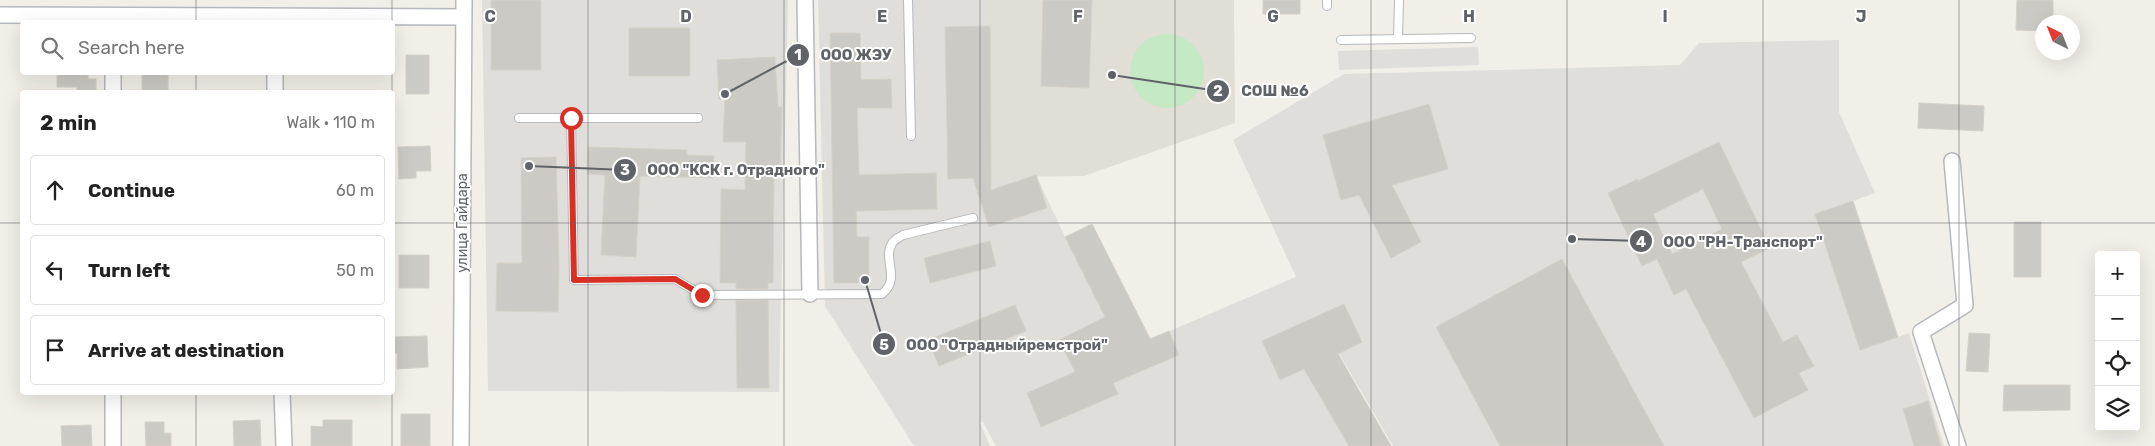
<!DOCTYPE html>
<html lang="en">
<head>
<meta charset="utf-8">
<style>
  :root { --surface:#fff; --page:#f2f2f2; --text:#222; --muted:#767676; --line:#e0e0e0 }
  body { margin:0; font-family:Rubik,sans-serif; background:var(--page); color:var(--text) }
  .controls { position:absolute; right:15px; bottom:15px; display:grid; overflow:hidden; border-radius:5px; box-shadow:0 5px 20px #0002 }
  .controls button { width:45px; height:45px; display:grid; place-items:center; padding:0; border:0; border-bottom:1px solid var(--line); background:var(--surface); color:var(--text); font:25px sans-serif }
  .compass { position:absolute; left:2035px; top:15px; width:45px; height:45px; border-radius:50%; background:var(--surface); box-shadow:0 5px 20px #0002; rotate:317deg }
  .stop { position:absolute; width:15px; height:15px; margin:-11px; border:4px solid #d93025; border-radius:50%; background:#fff }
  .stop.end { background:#d93025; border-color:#fff; box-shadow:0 1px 5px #0008 }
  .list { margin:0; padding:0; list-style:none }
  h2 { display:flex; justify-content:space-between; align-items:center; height:65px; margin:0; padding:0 20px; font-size:21px }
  h2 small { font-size:16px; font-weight:400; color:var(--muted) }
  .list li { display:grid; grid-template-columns:32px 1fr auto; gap:15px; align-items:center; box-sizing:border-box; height:70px; margin:0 10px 10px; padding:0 10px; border:1px solid var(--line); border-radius:5px }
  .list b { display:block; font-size:19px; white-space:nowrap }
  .list em { font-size:16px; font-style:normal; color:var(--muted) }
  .icon { flex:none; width:28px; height:28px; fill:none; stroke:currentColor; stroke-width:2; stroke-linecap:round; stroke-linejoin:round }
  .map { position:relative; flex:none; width:2155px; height:446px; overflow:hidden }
  .search { position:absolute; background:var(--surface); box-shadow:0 5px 20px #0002; left:20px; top:20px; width:375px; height:55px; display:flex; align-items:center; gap:12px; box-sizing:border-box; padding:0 18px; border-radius:5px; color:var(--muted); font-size:19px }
  .panel { position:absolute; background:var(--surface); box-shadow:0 5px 20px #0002; left:20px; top:90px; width:375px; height:305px; border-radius:5px }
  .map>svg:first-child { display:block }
  .industrial { fill:#e0deda }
  .education { fill:#e1ded6 }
  .green { fill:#c5e8c5 }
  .building { fill:#cccac5; stroke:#d6d1c6; fill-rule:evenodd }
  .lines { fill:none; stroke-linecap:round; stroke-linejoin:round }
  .service-casing { stroke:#b5b8bc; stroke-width:10 }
  .minor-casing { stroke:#b5b8bc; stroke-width:18 }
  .service { stroke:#fff; stroke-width:8 }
  .minor { stroke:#fff; stroke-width:15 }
  .route { stroke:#d93025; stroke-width:6 }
  .grid { fill:none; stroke:#5f6368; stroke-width:1; stroke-opacity:0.55 }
  .labels { text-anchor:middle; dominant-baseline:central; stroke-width:4; stroke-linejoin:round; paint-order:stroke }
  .street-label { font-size:14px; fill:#5f6368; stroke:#fff }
  .grid-label { font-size:16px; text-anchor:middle; font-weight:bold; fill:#5f6368; stroke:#fff; stroke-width:4; stroke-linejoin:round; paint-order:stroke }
  .leader { fill:none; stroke:#5f6368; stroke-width:2 }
  .callout-dot { fill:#5f6368; stroke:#fff; stroke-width:2 }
  .mark-label { font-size:15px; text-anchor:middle; font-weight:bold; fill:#fff }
  .callout-label { font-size:15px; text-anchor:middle; font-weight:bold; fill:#5f6368; stroke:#fff; stroke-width:4; stroke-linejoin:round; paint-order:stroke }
</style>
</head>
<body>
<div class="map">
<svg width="2155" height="446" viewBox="0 0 2155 446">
  <rect width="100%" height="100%" fill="#f1efe8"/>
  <path class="industrial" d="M482,0H788L779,392L488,391Z
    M818,0H989L990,176L1036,175L1065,237L1092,224L1151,339L1296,277L1233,140L1344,74L1680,65L1699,43L1839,40V112L1875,193L1853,201L1898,337L1909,333L1944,446H1393L1332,341L1388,446H996L983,422L980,423L990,446H914L825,306Z
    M1478,47L1479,65L1339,70L1338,51Z"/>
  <path class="education" d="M989,0H1234L1235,123L1084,176L990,177Z"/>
  <path class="green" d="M1130 71a37 37 0 1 1 74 0a37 37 0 1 1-74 0Z"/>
  <path class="building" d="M491,0H541V70H491Z
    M1043,0H1092L1089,88L1041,86Z
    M1263,0H1300V14H1263Z
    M2017,0H2053V22H2042V31L2016,30Z
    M990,26L991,190L1036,175L1047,208L989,227L973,178L948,179L945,27Z
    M629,28H690V76H629Z
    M830,33H860L861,80L891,79L892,108H857L859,175L936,173L937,209L856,211L857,237H869V283H834Z
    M406,55H429V94H406Z
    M775,57L778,107H782L780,174H774L773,283H768V289H736V283H720L721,189L745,190L746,142H723L725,99H719L717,60Z
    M57,72H88V79H96V92H77V87H57Z
    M142,72H168V92H142Z
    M1919,103L1984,106L1983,131L1918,128Z
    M1429,104L1448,169L1392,185L1421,242L1391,258L1359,195L1341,200L1323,135Z
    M1719,142L1770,248L1741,262L1783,342L1797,335L1814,366L1799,373L1808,390L1754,418L1686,289L1674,295L1657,259L1642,266L1608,193L1638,179V181ZM1703,189L1722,229L1672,254L1653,214Z
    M430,146L431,171H416V178L399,179L398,147Z
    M588,147L687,150V155L714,156L713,178L640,176L636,257L601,255L605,175L587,174Z
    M556,157L559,264L558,312L496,311L497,263H522L521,158Z
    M1853,201L1898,337L1860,350L1815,214Z
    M2014,222H2041V277H2014Z
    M1092,224L1150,339L1169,331L1179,355L1113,383L1118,394L1041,427L1027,393L1075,372L1059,340L1105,317L1065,237Z
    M990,241L996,266L930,283L924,258Z
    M399,255H429V288H399Z
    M1562,259L1664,446H1500L1436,327Z
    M736,300H768L769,388H737Z
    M1344,304L1362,342L1338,354L1391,446H1349L1304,369L1280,380L1262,341Z
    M1015,305L1026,331L939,366L928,340Z
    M1969,333L1990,334L1988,372L1966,371Z
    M427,336L428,367L397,369V353H392V337Z
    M2004,385H2070V410L2003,411Z
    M1928,401L1941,446H1914L1903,409Z
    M401,414H430V446H401Z
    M260,420L261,446H234L233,421Z
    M323,420H352V446H311V426L323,427Z
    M145,422H164V433H171V446H146Z
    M91,425L92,446H62L61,426Z"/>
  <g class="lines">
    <defs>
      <path id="service" d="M908,0L911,136
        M1327,6V0
        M1398,39L1399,0
        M1341,40L1471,38
        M571,117L574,280L675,279L702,295L882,294C902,278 881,258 893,242C895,239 900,237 903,235L973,218
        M519,118H698"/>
      <path id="minor" d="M805,0L810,294
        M0,15L464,17
        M275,72V92
        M113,92V72
        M1952,161L1965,305L1921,332L1958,446
        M282,392L284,446
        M113,446V392
        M461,446L464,0"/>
    </defs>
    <use href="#service" class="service-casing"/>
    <use href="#minor" class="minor-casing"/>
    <use href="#service" class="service"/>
    <use href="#minor" class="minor"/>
  </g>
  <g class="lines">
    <path class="route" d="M571,118L574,280L675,279L702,295"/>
  </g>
  <path class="grid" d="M196,0V22M392,0V22M588,0V446M784,0V446M980,0V446M1175,0V446M1371,0V446M1567,0V446M1763,0V446M1959,0V446M196,72V92M392,72V92M0,223H22M392,223H2155M196,392V446M392,392V446"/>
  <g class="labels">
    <g class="street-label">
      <text transform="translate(462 223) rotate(-90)">улица Гайдара</text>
    </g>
  </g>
  <g class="grid-label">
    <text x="490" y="22">C</text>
    <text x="686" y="22">D</text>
    <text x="882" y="22">E</text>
    <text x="1078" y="22">F</text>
    <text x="1273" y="22">G</text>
    <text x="1469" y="22">H</text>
    <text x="1665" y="22">I</text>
    <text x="1861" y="22">J</text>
  </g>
  <path class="leader" d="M725 94L798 55M1112 75L1218 91M529 166L625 170M1572 239L1641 241M865 280L884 344"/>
  <g class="callout-dot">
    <circle cx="725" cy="94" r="5"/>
    <circle cx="1112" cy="75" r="5"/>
    <circle cx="529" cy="166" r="5"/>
    <circle cx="1572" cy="239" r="5"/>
    <circle cx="865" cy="280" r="5"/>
    <circle cx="798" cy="55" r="12"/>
    <circle cx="1218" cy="91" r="12"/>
    <circle cx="625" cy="170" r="12"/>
    <circle cx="1641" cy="241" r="12"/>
    <circle cx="884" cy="344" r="12"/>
  </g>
  <g class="mark-label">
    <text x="798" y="60">1</text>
    <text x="1218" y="96">2</text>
    <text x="625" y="175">3</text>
    <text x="1641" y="247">4</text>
    <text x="884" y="350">5</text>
  </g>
  <g class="callout-label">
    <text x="856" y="60">ООО ЖЭУ</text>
    <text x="1275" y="96">СОШ №6</text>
    <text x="736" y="175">ООО "КСК г. Отрадного"</text>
    <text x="1743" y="247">ООО "РН-Транспорт"</text>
    <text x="1007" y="350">ООО "Отрадныйремстрой"</text>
  </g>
</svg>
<div class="controls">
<button>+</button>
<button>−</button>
<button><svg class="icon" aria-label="locate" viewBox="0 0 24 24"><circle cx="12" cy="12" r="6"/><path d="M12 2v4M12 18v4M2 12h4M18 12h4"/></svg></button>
<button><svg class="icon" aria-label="layers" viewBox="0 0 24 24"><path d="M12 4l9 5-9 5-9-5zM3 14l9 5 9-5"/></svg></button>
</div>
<svg class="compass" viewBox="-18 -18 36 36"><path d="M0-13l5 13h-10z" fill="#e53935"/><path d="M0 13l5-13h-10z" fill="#767676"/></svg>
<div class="stop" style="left:571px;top:118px"></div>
<div class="stop end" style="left:702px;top:295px"></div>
<div class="search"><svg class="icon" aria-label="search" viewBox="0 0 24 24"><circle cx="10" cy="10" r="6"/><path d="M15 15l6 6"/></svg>Search here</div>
<section class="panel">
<h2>2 min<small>Walk · 110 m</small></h2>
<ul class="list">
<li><svg class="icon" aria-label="ahead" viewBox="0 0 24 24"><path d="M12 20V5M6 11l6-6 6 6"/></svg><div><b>Continue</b></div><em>60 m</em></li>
<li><svg class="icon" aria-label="left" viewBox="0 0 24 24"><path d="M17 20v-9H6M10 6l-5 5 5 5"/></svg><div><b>Turn left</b></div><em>50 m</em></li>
<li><svg class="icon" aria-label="arrive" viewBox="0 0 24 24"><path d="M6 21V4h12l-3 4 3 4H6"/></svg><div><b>Arrive at destination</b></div></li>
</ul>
</section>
</div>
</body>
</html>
